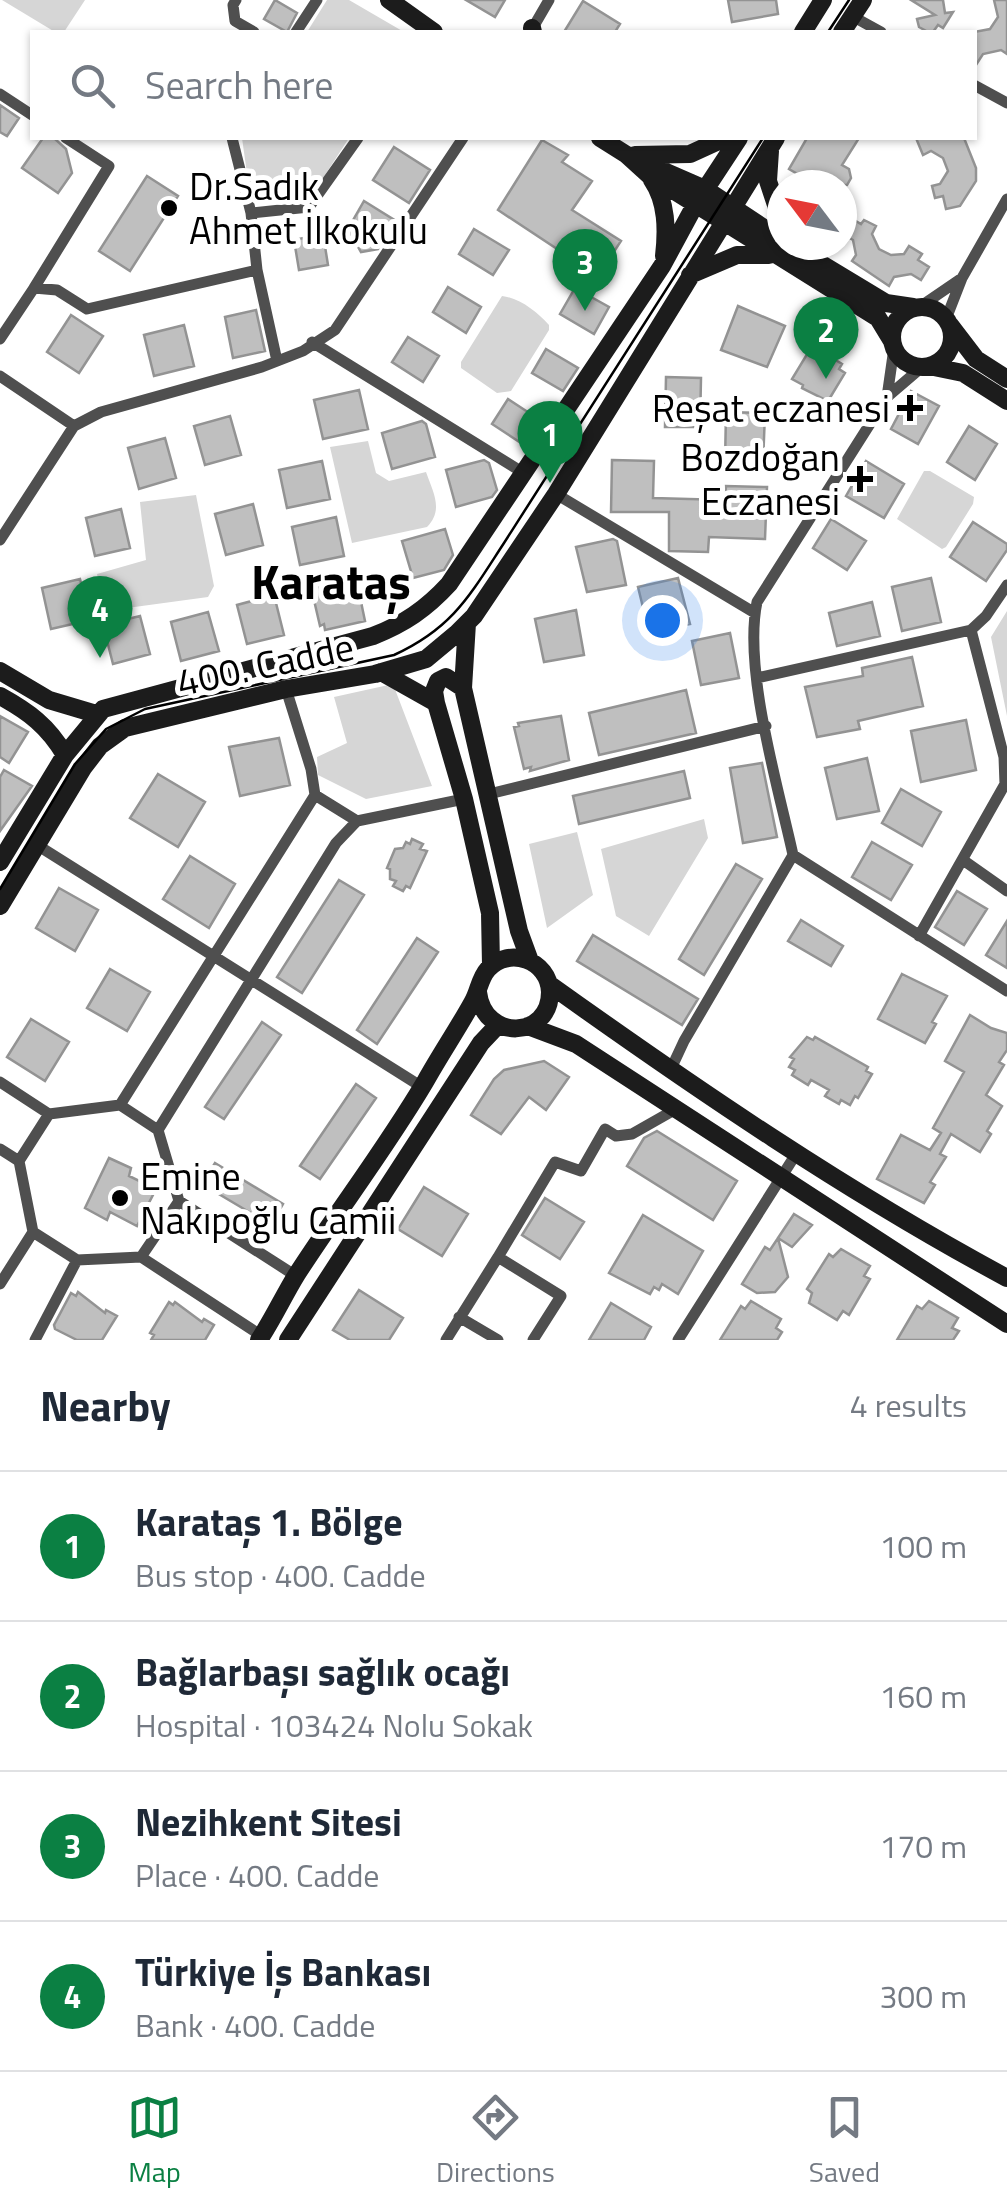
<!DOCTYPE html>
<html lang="en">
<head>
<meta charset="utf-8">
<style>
  :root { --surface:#fff; --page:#f6f6f7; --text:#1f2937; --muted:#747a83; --line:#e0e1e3; --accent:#0b8043 }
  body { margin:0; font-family:"Titillium Web",sans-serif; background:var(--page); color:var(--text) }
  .compass { position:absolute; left:767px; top:170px; width:90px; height:90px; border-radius:50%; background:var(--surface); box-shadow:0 2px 8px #0004; rotate:302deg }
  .you { position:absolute; left:662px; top:620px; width:35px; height:35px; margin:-25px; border:8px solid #fff; border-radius:50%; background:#1a73e8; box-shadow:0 0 0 15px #1a73e833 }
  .badge { display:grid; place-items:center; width:65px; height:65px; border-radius:50%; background:var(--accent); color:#fff; font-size:32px; font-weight:700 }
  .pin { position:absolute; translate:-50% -82px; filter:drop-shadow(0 2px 5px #0008) }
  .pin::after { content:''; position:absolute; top:52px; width:35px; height:30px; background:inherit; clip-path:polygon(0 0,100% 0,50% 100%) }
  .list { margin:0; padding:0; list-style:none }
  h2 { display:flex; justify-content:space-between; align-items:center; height:130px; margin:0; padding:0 40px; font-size:42px }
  h2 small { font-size:32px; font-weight:400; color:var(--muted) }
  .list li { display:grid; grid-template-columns:65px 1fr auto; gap:30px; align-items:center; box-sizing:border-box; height:150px; padding:0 40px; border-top:2px solid var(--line) }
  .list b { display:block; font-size:38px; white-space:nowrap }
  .list p { margin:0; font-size:32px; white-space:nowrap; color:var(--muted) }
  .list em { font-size:32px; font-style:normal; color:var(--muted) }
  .icon { flex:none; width:55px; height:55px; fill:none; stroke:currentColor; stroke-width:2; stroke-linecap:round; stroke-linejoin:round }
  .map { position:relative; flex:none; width:1007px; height:1340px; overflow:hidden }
  .search { position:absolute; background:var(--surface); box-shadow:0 2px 8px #0004; left:30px; right:30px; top:30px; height:110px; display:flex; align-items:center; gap:25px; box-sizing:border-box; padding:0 35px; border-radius:0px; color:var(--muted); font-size:38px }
  .sheet { height:730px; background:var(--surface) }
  nav { display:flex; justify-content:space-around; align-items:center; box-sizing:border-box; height:140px; border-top:2px solid var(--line); background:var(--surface); font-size:28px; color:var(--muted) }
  nav a { display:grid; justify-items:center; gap:5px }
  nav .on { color:var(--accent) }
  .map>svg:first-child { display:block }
  .green { fill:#d6d6d6 }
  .building { fill:#bfbfbf; stroke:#939393; stroke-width:2.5 }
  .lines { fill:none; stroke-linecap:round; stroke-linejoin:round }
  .street { stroke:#4f4f4f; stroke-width:11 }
  .secondary { stroke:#1c1c1c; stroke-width:18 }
  .tram { stroke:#000; stroke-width:2.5 }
  .poi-dot { fill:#000; stroke:#fff; stroke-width:4 }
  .labels { text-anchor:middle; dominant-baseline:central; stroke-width:10; stroke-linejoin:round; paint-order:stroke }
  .poi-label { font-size:38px; fill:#000; stroke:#fff; text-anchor:start }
  .street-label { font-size:38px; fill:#000; stroke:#fff }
  .district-label { font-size:48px; font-weight:bold; fill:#000; stroke:#fff }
</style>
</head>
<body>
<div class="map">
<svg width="1007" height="1340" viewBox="0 0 1007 1340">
  <rect width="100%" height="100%" fill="#fff"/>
  <path class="green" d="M2,0H85L64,32H55Z
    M327,0H349L404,32H307Z
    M242,138H349L310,198L254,204L250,195Z
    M502,296C520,298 537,312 549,325V330L511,391L497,393L461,368V362Z
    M368,441L376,473L389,481L426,472C433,492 444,510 427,527L352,543L330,447Z
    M924,471H930L974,497L973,504L946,547L942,549L897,519Z
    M196,495L214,586L208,597L105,611L97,574L146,560L140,502Z
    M1007,611V716L991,637Z
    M393,684L432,786L366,799L318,775L317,757L347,743L334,697Z
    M704,819L708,838L649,936L616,916L601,849Z
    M577,832L593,895L547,928L529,844Z"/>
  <path class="building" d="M275,0L297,13L287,32L264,19Z
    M466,0H505L495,17Z
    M728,0H776L778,14L732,22Z
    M911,0H943L945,13L953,12L943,28L938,25L933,32H928L919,27L917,19L935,15Z
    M994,0H1007V54L1001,50L983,54L974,68V32L990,29L998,17Z
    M583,1L620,24L615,32H564Z
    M0,105L19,118L7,136L0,132Z
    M43,138H54L66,149L72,173L58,193L22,168Z
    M807,138H859L842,165L849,169L851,178L847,185H803L801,176L789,169Z
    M916,138H964L976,168V181L960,206L946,209L943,196L935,198L932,186L940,184L948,171L943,158L931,151L923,155Z
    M542,140L568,155L562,162L592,181L572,210L621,241L598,276L498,210Z
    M394,147L430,170L409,203L373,180Z
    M147,176L178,196L130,271L99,251Z
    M364,201L396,221L378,249L361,252L348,229Z
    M849,217L861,224L864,220L876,226L872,234L879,249L891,255L904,254L909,246L922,254L918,260L929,267L921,280L911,274L894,277L889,286L852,261L856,255L853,240L842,234Z
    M474,229L509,250L493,275L459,254Z
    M323,234L328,265L299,270L294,240Z
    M448,287L481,307L466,333L433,312Z
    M575,288L609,307L594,334L560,314Z
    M738,306L785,326L767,367L721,350Z
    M256,310L265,351L233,358L225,317Z
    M71,315L103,336L79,373L47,352Z
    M184,325L194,366L154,376L144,335Z
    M408,337L439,356L423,382L392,362Z
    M546,349L578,368L563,391L532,373Z
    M809,351L819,357L822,352L842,364L839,369L845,373L828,401L802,388L803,385L792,379Z
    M666,377L701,378L700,427H665Z
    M359,390L368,429L323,439L314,400Z
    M911,391L939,406L918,444L891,429Z
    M508,399L540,420L524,445L492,424Z
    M726,412L765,413L763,464L725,463Z
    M230,416L241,455L205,465L194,426Z
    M422,421L426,424L435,457L392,469L382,433Z
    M969,426L997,444L975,480L947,462Z
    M165,438L176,478L139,489L128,448Z
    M484,460L489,463L497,490L492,497L456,507L446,470Z
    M612,460L654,461L653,498L725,500L726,486L767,487L765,539L709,537L708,552L669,551V512H611Z
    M322,461L330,499L287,508L279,470Z
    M866,461L904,484L884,518L846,496Z
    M253,504L263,545L226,555L215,514Z
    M121,509L130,548L95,556L86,518Z
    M336,517L344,556L300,565L292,527Z
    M831,519L866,541L847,570L813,548Z
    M973,522L1007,544V550L986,581L950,557Z
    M445,529L453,555L444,570L413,578L402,541Z
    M613,539L617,541L626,585L587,592L576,547Z
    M355,573L365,621L325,630L324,624L320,626L310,583Z
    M678,578L690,624L649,632L638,587Z
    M931,578L941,622L902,631L892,587Z
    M80,579L90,620L51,629L42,588Z
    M274,595L284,635L247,644L237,605Z
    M872,602L880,636L837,646L829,613Z
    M576,610L584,655L544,662L535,619Z
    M208,612L219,651L181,661L171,622Z
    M140,616L150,654L113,664L103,625Z
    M730,633L739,678L701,685L692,641Z
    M912,657L923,706L858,721L860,729L817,737L805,687L863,676L862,668Z
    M686,690L696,733L599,755L589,713Z
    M0,716L28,732L9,763L0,757Z
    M561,716L569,760L530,771L531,767L524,769L514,727L519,726L518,723Z
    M966,720L976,770L921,782L911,731Z
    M279,738L290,785L240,796L229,747Z
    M867,758L879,811L837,819L825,768Z
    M762,763L777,837L743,843L730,768Z
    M4,770L32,786L0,831V777Z
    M684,771L690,798L579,824L573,796Z
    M158,774L205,802L178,847L130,818Z
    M901,789L941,812L922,846L882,823Z
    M412,839L423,844L420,849L427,851L410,888L406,886L403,891L393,886L396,881L390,879V869L387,868L395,849L403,848L406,842L410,844Z
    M872,842L912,865L891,900L852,877Z
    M190,856L235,884L209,928L163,899Z
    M736,864L762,879L704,975L679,959Z
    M339,880L364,895L302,993L277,977Z
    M59,888L98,910L75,951L36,928Z
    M957,891L987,909L964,945L935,927Z
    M801,920L843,946L831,966L788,941Z
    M1007,921V968L986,955Z
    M593,935L698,999L682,1025L577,961Z
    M417,938L438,952L377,1044L357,1030Z
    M110,969L150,992L127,1031L87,1008Z
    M902,974L947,996L932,1022L936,1024L925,1043L878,1019Z
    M970,1015L991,1028L1007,1033V1050L999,1062L1004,1065L986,1095L1002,1106L987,1131L991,1134L980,1152L951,1134L940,1154L946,1157L930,1182L935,1185L924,1203L877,1179L901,1135L930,1150L941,1133L933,1128L964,1072L945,1061Z
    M31,1019L69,1042L45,1081L7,1057Z
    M262,1022L281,1035L224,1119L205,1107Z
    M807,1037L813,1040L815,1037L868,1067L866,1071L872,1074L858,1098L855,1096L850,1105L841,1100L839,1104L825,1096L829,1090L811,1080L808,1085L792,1075L795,1070L789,1067L794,1059L790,1057Z
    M544,1061L569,1077L546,1110L529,1097L501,1134L471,1115L494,1079L504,1070Z
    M356,1084L376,1098L320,1179L300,1166Z
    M657,1131L737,1181L713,1220L627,1166L644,1138Z
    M109,1158L131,1168L129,1176L156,1189L137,1226L110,1212L107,1220L85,1208Z
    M215,1163L283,1204L271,1225L202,1184Z
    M424,1187L468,1214L442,1256L398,1229Z
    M545,1198L584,1222L560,1259L522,1235Z
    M794,1214L812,1225L792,1247L778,1238Z
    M643,1215L703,1251L678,1294L662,1284L659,1290L654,1287L650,1294L609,1273Z
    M778,1238L788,1277L775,1292L757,1293L742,1284L765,1247L770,1250Z
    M841,1249L870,1266L864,1276L870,1279L849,1315L843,1311L837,1320L809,1303L812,1293L807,1289L829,1254L833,1257Z
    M359,1290L403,1318L389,1340H350L333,1330Z
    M78,1292L105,1313L106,1310L117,1316L102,1340H77L55,1329L54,1325L71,1293L76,1296Z
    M751,1301L781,1319L776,1328L782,1332L777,1340H720L741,1306L745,1309Z
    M929,1301L958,1318L952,1328L959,1331L953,1340H897L917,1306L922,1309Z
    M169,1302L173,1305L175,1302L202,1322L204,1319L214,1325L205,1340H151L154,1335L150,1333Z
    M611,1303L651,1327L644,1340H589Z"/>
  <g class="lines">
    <path class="street" d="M236,0L233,5L235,21L254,32
      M852,16L881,32
      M531,31L549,0
      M296,32L317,0
      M974,85L1007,103
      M0,94L32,115
      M232,138L251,213L257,270L277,361
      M251,213L309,207L358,138
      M34,288L109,166L66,138
      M921,306L962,278
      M946,319L962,278L1007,199
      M0,339L34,288L57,290L87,309L257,270
      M312,342L522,472
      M0,376L74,426
      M887,397L894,348
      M556,494L755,613
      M0,540L74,426L101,412L262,367L303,351L335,330L463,138
      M757,678L971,630L986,616L1007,585
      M489,794L766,726
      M315,795L357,821
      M37,845L422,1087
      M793,855C778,786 743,669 757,602L887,397L922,367
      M963,860L1007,891
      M919,936L1005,784L1004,757L971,630
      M670,1071L684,1041L793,855L1007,991
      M0,1082L49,1114
      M120,1105L315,795L311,769L286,689
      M158,1130L336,843L357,821L464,799
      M0,1149L19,1161L33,1232L77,1260L141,1257L179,1201L158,1130L120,1105L49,1114L19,1161
      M179,1201L296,1276
      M141,1257L262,1336
      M498,1257L555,1162L581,1171L605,1129L616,1136L632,1134L676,1109
      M0,1284L33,1232
      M459,1317L498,1340
      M35,1340L77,1260
      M446,1340L498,1257L561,1296L533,1340
      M678,1340L796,1154"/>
    <path class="secondary" d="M389,0L434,32
      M532,28L533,32
      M803,32L823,0
      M842,32L863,0
      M600,138L627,155L705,189L782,240
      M770,151L768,181L782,223
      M627,155L649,175L878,318L892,341
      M635,155L690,154L725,138
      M652,180C667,202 667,230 664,256
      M790,245L886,303L913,307
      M690,275L737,255H769
      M892 337a30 30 0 1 1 60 0a30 30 0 1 1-60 0Z
      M950,325L976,359L1007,379
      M929,366L963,373L1007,401
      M467,623L463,688L519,931L530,961
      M0,671L49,700L96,714
      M381,672L436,703L464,799L490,913L491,965
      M0,696C29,712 48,726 65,755
      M436,703L434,691L438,681L446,677L463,688
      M0,862L65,755L103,709L373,636C404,624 426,609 449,584L662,266L695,205L739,138
      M0,906L83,768L100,746L125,728L286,689L375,674L426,659L456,634L474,616L556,494L776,138
      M549,984C696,1089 847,1192 1007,1278
      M528,1026L576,1044L1007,1324
      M259,1340C273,1319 284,1295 297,1274C339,1209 386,1148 425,1082C440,1055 457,1030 472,1003C479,992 479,979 488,969C509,946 549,960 550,992C550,1039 484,1042 478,992
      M288,1340L481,1043L498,1025"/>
    <path class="tram" d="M828,32L849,0
      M0,889L75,764L106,729L145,709L394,655C453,628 470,595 504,543L763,138"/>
  </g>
  <g class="poi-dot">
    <circle cx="169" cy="208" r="10"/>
    <path d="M905 393h10v10h10v10h-10v10h-10v-10h-10v-10h10z"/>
    <path d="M855 464h10v10h10v10h-10v10h-10v-10h-10v-10h10z"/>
    <circle cx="120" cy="1198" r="10"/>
  </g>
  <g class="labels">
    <g class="poi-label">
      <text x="189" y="186">Dr.Sadık<tspan x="189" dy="44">Ahmet İlkokulu</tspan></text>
      <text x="890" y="408" text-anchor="end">Reşat eczanesi</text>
      <text x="840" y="457" text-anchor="end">Bozdoğan<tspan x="840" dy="44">Eczanesi</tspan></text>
      <text x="140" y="1176">Emine<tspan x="140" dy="44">Nakıpoğlu Camii</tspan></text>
    </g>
    <g class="street-label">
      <text transform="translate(265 664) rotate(-12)">400. Cadde</text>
    </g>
    <g class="district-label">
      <text x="331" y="581">Karataş</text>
    </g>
  </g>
</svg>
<svg class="compass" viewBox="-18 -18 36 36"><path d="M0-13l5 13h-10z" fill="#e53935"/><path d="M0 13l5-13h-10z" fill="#747a83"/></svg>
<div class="you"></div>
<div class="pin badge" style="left:550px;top:483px">1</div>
<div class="pin badge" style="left:826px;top:379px">2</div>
<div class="pin badge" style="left:585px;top:311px">3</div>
<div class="pin badge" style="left:100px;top:658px">4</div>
<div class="search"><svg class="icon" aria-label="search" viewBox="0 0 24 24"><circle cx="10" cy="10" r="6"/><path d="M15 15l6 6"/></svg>Search here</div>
</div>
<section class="sheet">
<h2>Nearby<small>4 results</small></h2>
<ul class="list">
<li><span class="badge">1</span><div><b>Karataş 1. Bölge</b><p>Bus stop · 400. Cadde</p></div><em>100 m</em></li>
<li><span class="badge">2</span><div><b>Bağlarbaşı sağlık ocağı</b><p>Hospital · 103424 Nolu Sokak</p></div><em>160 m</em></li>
<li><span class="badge">3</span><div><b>Nezihkent Sitesi</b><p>Place · 400. Cadde</p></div><em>170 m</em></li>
<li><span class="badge">4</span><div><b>Türkiye İş Bankası</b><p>Bank · 400. Cadde</p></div><em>300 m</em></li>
</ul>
</section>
<nav>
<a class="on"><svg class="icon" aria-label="map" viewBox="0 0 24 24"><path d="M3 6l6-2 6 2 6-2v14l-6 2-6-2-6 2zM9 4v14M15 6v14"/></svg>Map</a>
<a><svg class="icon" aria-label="directions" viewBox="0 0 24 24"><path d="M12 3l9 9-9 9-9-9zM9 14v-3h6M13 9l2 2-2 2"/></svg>Directions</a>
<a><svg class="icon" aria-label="saved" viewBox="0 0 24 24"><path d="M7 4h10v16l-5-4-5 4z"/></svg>Saved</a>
</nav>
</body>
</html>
